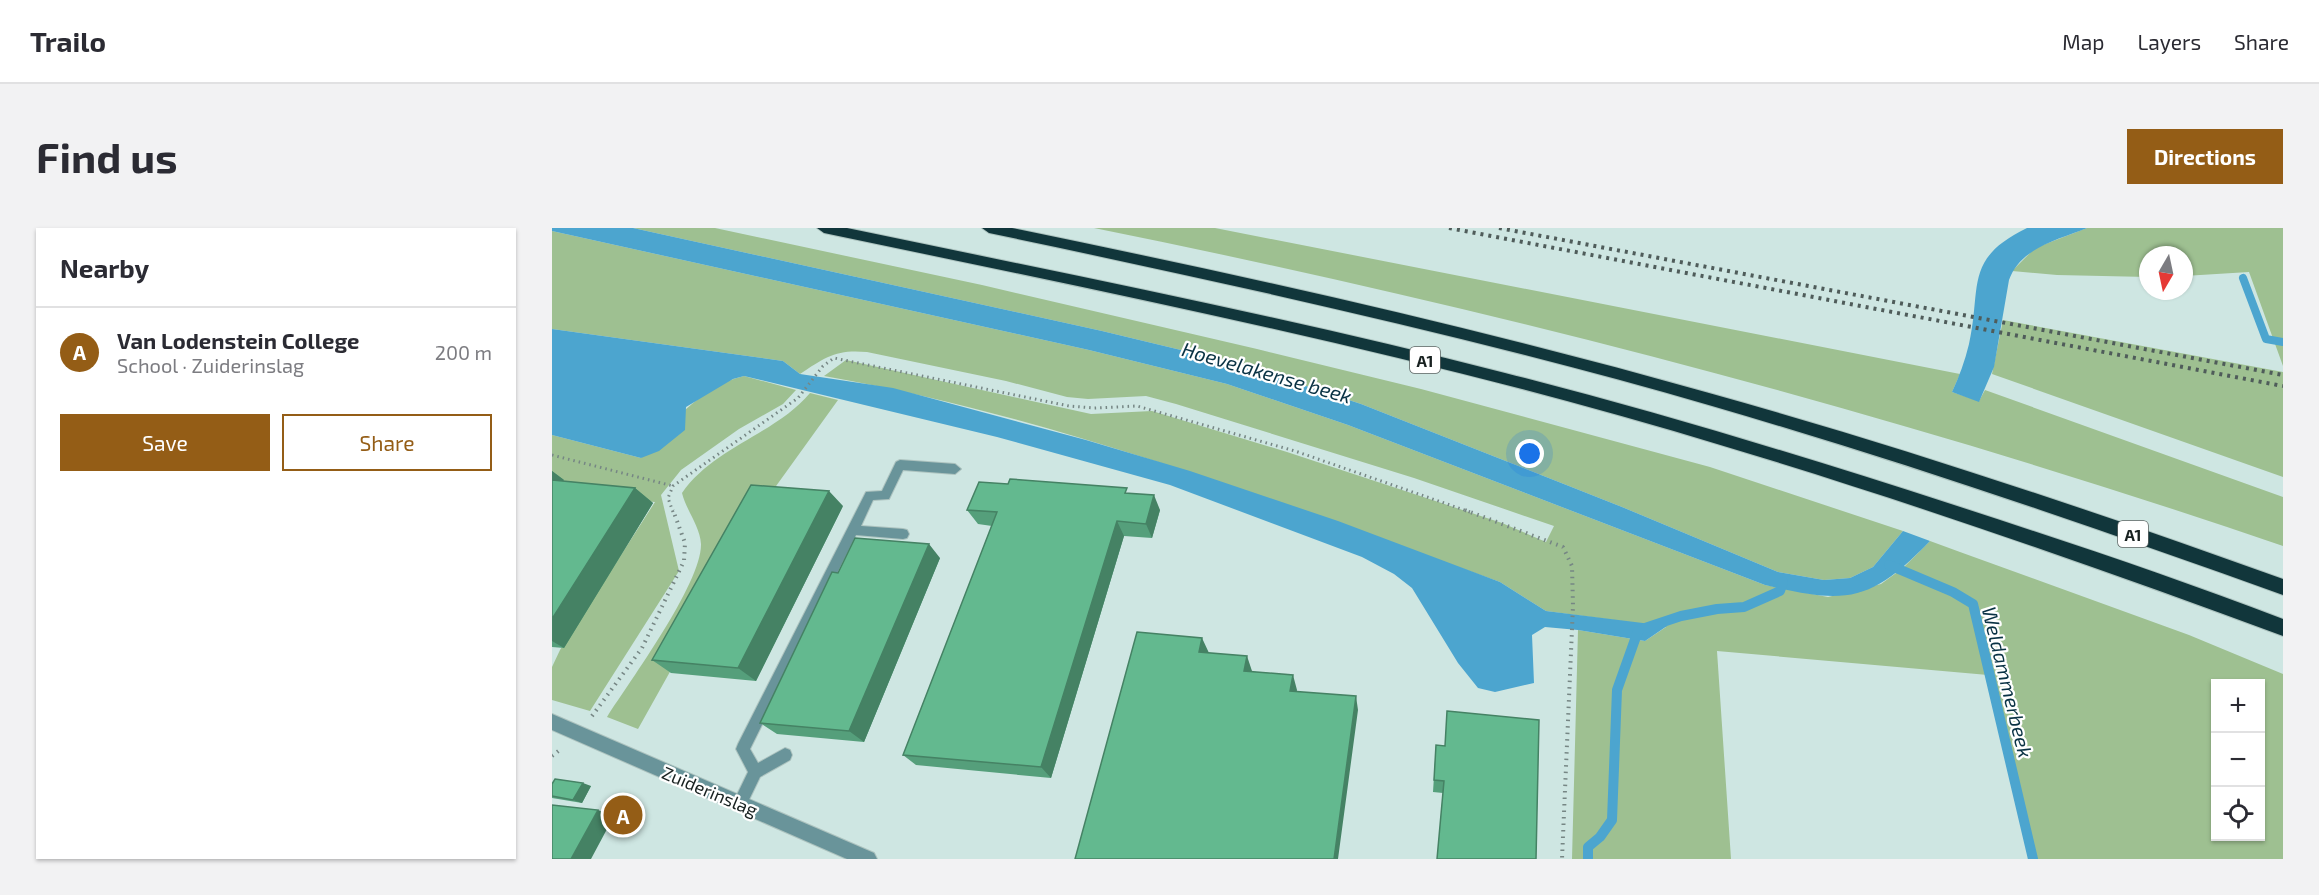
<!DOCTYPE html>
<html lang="en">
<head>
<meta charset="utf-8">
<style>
  :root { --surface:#fff; --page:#f2f2f3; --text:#2b2b33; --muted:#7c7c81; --line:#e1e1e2; --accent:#945d16 }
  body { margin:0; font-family:"Exo 2",sans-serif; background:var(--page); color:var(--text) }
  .controls { position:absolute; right:18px; bottom:18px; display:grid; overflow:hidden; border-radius:0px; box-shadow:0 2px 4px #0004 }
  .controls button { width:54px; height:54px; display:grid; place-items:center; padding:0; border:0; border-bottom:2px solid var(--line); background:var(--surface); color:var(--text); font:30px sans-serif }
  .compass { position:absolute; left:1587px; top:18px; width:54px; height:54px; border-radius:50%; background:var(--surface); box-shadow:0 2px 4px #0004; rotate:189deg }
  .you { position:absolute; left:978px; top:226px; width:21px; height:21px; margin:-15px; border:4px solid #fff; border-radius:50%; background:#1a73e8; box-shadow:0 0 0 9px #1a73e833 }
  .badge { display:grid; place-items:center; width:39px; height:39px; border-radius:50%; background:var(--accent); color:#fff; font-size:20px; font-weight:700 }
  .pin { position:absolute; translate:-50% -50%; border:3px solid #fff; box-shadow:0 2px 6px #0006 }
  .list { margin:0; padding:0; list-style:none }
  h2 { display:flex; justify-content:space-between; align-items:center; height:78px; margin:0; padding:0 24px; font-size:26px }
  h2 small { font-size:20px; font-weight:400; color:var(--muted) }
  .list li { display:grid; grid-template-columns:39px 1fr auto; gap:18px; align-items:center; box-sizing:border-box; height:90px; padding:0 24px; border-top:2px solid var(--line) }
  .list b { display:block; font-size:22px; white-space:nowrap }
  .list p { margin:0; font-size:20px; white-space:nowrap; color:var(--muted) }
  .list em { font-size:20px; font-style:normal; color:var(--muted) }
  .actions { display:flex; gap:12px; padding:18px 24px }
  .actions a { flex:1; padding:14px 0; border:2px solid var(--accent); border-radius:0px; text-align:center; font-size:21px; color:var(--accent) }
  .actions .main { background:var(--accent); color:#fff }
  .icon { flex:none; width:33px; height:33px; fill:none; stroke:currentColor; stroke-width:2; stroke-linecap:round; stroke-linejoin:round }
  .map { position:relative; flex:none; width:1731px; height:631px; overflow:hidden; border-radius:0px }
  header { display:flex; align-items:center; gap:36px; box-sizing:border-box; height:84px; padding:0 30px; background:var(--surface); border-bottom:2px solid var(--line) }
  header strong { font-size:28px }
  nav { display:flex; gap:33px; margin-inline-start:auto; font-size:21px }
  .intro { display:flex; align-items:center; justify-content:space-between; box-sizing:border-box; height:144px; padding:0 36px }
  h1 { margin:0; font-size:42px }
  .button { padding:15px 27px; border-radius:0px; background:var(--accent); color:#fff; font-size:21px; font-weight:700 }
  main { display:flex; gap:36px; padding:0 36px }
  aside { flex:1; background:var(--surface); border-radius:0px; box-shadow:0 2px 4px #0004 }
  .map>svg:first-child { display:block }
  .green { fill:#9ec091; fill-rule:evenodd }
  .water { fill:#4ca5cf }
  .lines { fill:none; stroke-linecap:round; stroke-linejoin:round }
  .stream-far1 { stroke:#4ca5cf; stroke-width:8 }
  .stream { stroke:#4ca5cf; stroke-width:10 }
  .lane-casing { stroke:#adc3bf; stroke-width:2 }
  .street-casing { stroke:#adc3bf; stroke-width:2 }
  .highway-casing { stroke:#adc3bf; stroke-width:2 }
  .path-far1 { stroke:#768684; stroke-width:3; stroke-dasharray:1.5 4; stroke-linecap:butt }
  .path { stroke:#768684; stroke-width:4; stroke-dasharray:1.5 5; stroke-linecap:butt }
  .lane { fill:#69949a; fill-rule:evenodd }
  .street { fill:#69949a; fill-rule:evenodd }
  .highway { fill:#11363b; fill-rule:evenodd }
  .rail { stroke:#4f5c5a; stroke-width:4; stroke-dasharray:3 5; stroke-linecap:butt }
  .wall { fill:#559f7b }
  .shaded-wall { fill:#458264 }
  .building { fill:#63b98f; stroke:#458264; stroke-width:1.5 }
  .labels { text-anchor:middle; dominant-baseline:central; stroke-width:4.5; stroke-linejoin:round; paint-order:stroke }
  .shield { fill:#fff; stroke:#5d6463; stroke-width:1.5 }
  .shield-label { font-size:16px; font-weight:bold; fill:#182120 }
  .street-label { font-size:18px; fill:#182120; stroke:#fff }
  .water-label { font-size:20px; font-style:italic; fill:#093244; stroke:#fff }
</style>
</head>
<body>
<header>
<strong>Trailo</strong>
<nav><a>Map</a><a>Layers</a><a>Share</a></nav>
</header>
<div class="intro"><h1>Find us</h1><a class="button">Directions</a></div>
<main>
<aside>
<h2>Nearby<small></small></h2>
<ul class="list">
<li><span class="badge">A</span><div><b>Van Lodenstein College</b><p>School · Zuiderinslag</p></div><em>200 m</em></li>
</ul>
<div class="actions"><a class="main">Save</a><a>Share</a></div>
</aside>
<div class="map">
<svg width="1731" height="631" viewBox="0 0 1731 631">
  <rect width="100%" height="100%" fill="#cee6e2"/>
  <path class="green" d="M81,0H163L430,57L705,121L869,161L1158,239L1351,303L1321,339L1298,350L1272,352L1226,344L1070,279L809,176L687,136L550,103Z
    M542,0H663L1408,146L1400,164L1427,173L1433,162L1731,269V318C1343,185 944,81 542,0Z
    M1535,0H1731V138L1697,44L1632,48V27H1596V49L1505,47L1460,43L1483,20Z
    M0,3L537,122L675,156L796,197L1213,357L1276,369L1329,356L1351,340L1378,313L1408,324L1637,407L1731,446V631H1480L1436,447L1165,423L1179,631H1020L1026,402L1093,413L1114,399L994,383L948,354C726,275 505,189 272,148L294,132L539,186L600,183L735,224L950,295L994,314L1002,298L862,250L624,176L594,168L536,171L515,169L454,153L315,124C285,121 273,129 248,146L231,133L0,101ZM1664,455H1708V608H1664Z
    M1451,92L1731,144V249L1440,146Z
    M192,148L244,162L231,176L187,201L129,242L109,267L127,343L38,483L0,472V439L8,422L103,274L3,265L12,252L0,251V207L89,230C117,198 148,158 192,148Z
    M258,165L286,172L214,272L86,501L55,489C78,453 150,355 149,316C148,298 134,282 130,265C161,220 225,205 258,165Z"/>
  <path class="water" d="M0,0H81L550,103L687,136L809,176L1070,279L1226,344L1272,352L1298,350L1321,339L1351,303L1378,313C1319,374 1295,377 1213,357L796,197L675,156L537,122L0,3Z
    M1475,0H1535C1506,12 1469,19 1457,52L1442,139L1427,174L1400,164C1407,149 1413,133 1417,116C1430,59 1411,31 1475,0Z
    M0,101L231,133L248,146L341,160L534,212L638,243L786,293L948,354L994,383L1115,398L1093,413L1026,402L993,399L980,407L982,455L943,464L926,460L906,435L860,360L842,346L810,329L618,257L445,209L192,148L181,151L134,179L133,202L107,223L89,230L0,207Z"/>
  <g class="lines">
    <path class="stream-far1" d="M1691,50L1714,111L1731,114"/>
    <path class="stream" d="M1337,337L1401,364L1421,376L1481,631
      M1093,400L1129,388L1165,381L1192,379L1228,363L1231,354
      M1036,631V619L1048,609L1060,592L1065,462L1086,403"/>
    <defs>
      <path id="lane" d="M348,232L403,236L409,241L403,246L351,242L337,271L321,272L309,298L351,301L355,302L357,306L355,310L351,311L304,307L198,521L206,535L233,520L238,522L240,527L238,532L208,549L193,580L188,582L183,580L181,575L196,544L184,521L186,516L314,264L330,263L344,234Z"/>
      <path id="street" d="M0,486L322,625L325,631H295L0,502Z"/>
      <path id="highway" d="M265,0H295C515,46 736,89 953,145C1103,183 1251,228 1399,276C1510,312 1622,349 1731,391V408C1495,321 1258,239 1015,173C770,107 520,57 272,5Z
        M430,0H460C694,48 927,100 1157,165C1351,219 1542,283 1731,351V367C1542,299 1353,234 1160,178C922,109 679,56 437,5Z"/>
    </defs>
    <use href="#lane" class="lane-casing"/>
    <use href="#street" class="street-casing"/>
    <use href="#highway" class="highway-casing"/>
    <path class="path-far1" d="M0,227L121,258
      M121,284L116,270L121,258L246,170L271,138L282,130L517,178L542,180L585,178L743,223L918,284"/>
    <path class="path" d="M913,282L1011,319L1020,338L1021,378L1010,631
      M40,488L90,420L132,333L133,315L121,282
      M0,528L9,521"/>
    <use href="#lane" class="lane"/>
    <use href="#street" class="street"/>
    <use href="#highway" class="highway"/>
    <path class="rail" d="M897,0L1731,158
      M947,0L1731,147"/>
  </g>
  <path class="wall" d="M0,243L12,252L11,253L83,260L101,275L12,420L0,419Z
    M577,265L608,282L600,310L572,308L499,550L364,537L351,527L440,298L426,296L415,282Z
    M291,278L204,453L119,445L100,432Z
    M388,330L312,514L225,506L208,495L286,345Z
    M884,517L984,631L891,565L881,564Z
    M0,556L39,558L30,575L0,570Z"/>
  <path class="shaded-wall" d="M0,243L12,252L0,269Z
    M83,260L101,275L12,420L0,413V391Z
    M277,263L291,278L204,453L186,440Z
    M602,267L608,282L600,310L594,296Z
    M565,293L572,308L499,550L489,539Z
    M377,316L388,330L312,514L297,503Z
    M650,410L657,425L647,424Z
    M695,428L700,443L697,458L692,443Z
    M741,447L745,462L742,477L738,463Z
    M804,468L806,482L786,631H782Z
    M31,555L39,558L30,575L21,572Z
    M46,582L62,588L39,631H19Z"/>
  <path class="building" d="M458,251L575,260L573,265L602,267L594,296L565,293L489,539L351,527L445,284L415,282L427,254L456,256Z
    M0,252L83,260L0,391Z
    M199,257L277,263L186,440L100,432Z
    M303,310L377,316L297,503L208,495L280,344L286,345Z
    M585,404L650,410L647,424L695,428L692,443L741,447L738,463L804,468L782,631H523Z
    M895,483L987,492L984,631H885L892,553L882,552L884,517L893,518Z
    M3,551L31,555L21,572L0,568V556Z
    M0,577L46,582L19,631H0Z"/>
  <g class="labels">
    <g class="shield">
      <rect x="858" y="119" width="30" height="26" rx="4.5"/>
      <rect x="1566" y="293" width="30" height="26" rx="4.5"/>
    </g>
    <g class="shield-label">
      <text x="873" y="132">A1</text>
      <text x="1581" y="306">A1</text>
    </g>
    <g class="street-label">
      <text transform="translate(158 563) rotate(23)">Zuiderinslag</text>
    </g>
    <g class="water-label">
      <text transform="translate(715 144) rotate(16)">Hoevelakense beek</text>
      <text transform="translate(1456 454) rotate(76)">Weldammerbeek</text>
    </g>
  </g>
</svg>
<div class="controls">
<button>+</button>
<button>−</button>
<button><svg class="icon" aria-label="locate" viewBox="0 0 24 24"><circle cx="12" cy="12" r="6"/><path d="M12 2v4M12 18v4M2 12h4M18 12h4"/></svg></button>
</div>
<svg class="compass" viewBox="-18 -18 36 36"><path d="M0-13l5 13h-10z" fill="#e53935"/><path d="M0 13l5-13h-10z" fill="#7c7c81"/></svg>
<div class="you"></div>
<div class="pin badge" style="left:71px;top:587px">A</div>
</div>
</main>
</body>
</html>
